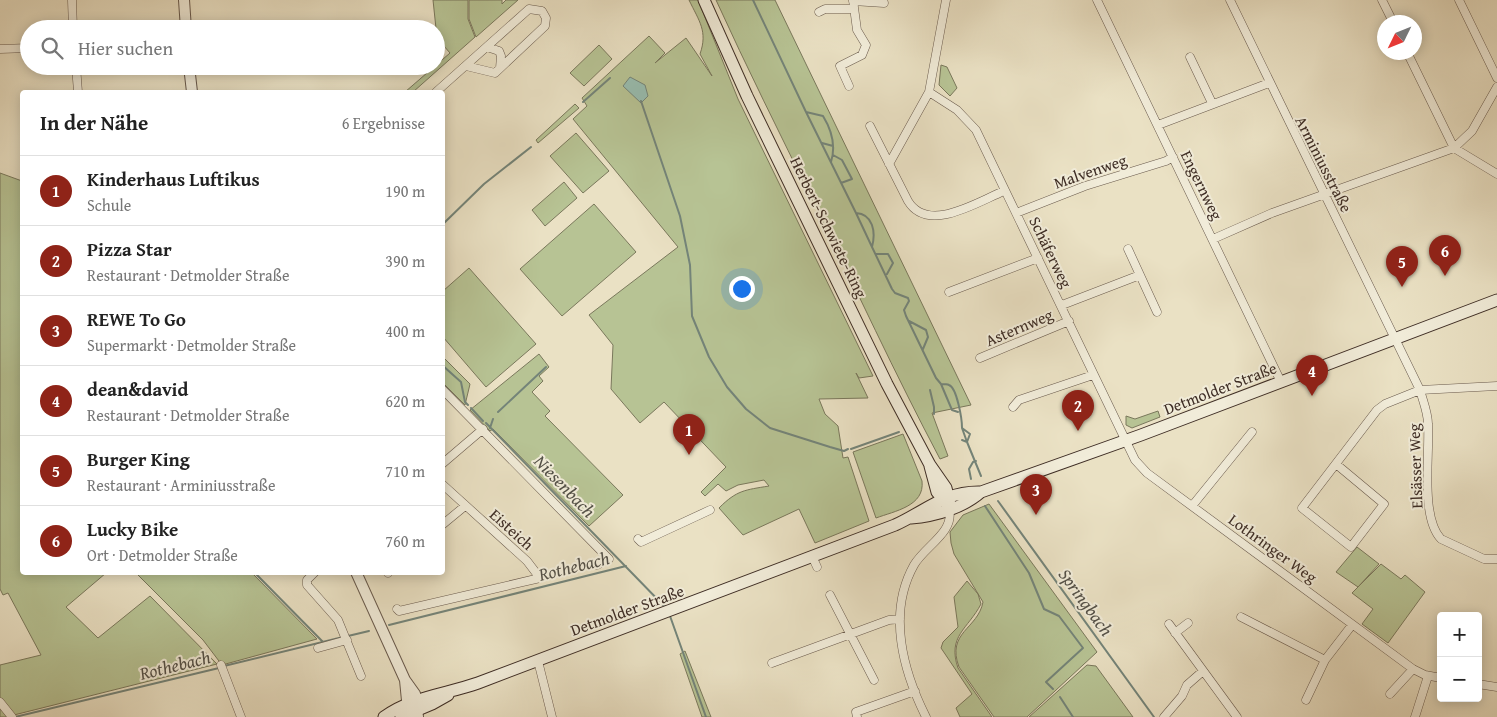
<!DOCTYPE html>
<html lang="de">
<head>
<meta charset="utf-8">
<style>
  :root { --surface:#fff; --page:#f6f6f6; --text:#222; --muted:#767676; --line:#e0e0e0; --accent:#8f2418 }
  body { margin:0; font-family:"Gentium Book Plus",serif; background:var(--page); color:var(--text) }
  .controls { position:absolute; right:15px; bottom:15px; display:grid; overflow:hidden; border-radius:5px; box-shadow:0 2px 12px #0003 }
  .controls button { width:45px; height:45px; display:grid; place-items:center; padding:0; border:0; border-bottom:1px solid var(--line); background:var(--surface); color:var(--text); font:25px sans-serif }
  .compass { position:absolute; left:1377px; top:15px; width:45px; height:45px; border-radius:50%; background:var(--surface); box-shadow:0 2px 12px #0003; rotate:227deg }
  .you { position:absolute; left:741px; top:288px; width:18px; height:18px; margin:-12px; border:4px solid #fff; border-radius:50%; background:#1a73e8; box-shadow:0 0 0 8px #1a73e833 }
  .badge { display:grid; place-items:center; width:32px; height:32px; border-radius:50%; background:var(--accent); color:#fff; font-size:16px; font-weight:700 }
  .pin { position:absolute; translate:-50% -41px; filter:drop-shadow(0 1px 2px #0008) }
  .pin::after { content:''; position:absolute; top:26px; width:18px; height:15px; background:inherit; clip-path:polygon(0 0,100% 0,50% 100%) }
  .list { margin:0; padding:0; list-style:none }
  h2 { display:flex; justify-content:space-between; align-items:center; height:65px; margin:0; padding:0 20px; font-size:21px }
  h2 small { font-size:16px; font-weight:400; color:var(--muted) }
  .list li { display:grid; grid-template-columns:32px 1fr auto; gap:15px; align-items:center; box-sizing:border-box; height:70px; padding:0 20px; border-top:1px solid var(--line) }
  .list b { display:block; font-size:19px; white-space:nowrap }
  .list p { margin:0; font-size:16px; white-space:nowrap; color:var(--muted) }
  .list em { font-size:16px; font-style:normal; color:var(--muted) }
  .icon { flex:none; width:28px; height:28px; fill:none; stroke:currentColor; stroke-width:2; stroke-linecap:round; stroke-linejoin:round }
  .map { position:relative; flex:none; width:1497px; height:717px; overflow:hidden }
  .search { position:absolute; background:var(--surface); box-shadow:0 2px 12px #0003; left:20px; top:20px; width:425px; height:55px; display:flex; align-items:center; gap:12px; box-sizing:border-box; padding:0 18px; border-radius:28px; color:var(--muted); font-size:19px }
  .panel { position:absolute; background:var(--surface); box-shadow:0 2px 12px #0003; left:20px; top:90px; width:425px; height:485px; border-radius:5px }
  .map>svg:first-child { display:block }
  .green { fill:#b7c394; stroke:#7a785c }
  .water { fill:#98beb1; stroke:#748479 }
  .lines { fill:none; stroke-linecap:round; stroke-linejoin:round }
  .stream { stroke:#748479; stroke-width:2 }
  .minor-casing { stroke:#695a4d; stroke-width:9 }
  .tertiary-casing { stroke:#695a4d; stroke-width:12 }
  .secondary-casing { stroke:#3e2d25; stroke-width:13 }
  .minor { stroke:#f1ecd9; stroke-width:8 }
  .tertiary { stroke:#f1ecd9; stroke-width:10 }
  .secondary { stroke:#f1ecd9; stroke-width:11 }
  .labels { text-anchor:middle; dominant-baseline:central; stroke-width:4; stroke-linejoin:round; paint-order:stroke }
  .street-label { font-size:16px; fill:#3e2d25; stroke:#f1ecd9 }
  .water-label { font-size:18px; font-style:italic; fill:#545148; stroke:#f1ecd9 }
</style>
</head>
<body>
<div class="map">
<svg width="1497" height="717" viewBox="0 0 1497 717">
  <rect width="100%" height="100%" fill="#eae1c4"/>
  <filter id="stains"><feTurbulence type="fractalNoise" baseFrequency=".004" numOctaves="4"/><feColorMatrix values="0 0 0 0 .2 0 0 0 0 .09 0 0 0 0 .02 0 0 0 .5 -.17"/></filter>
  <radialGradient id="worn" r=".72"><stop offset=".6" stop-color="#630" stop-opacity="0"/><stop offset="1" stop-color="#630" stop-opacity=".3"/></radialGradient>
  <path class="green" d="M433,0H468V19L475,37L413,92H405L450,53L437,38Z
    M469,0H502V4L506,0H518L476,37L469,19Z
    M689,0H698L738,99L873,376L859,378L856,373L868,398L819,399L825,414L838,426L843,458L848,457L869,521L815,543L799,509L743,535L719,508C737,490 745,490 769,486L764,480L738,485L726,491L718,484L705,496L701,492L726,467L664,402L640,423L611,389L613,345L589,315L678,247L573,119L587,106L582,98L649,36L665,53L655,63L686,38L712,76L700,54C708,31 699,21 689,0Z
    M716,0H775L971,405L932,413L948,456L940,459C895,374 855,287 813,201C780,134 747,68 716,0Z
    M599,45L612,59L584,86L570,73Z
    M941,65L947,67L957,88L950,96L939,85Z
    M575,104L579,108L538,143L536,140Z
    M576,133L609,171L583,193L550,156Z
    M0,173L22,181V572L106,573L66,607L98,638L150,596L217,664L6,717H0V665L41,655L8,593L3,595L0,589Z
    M564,182L577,198L545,226L532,210Z
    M594,204L636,252L562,316L520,269Z
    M469,268L536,344L486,387L443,337V291Z
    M539,354L549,367L539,376L543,381L532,392L550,411L545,416L623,495L589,526L493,429L490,431L470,410Z
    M442,356L470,384L465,405L443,383Z
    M1158,411L1160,417L1132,428L1126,425V416L1135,419Z
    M903,434L922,481C925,506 895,511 876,518L853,452Z
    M989,504L1097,652L1027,717H994L959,667C946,632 978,629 983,602L954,554L951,543L950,532L963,515Z
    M1357,547L1379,564L1358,587L1381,564L1401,579L1405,575L1425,592L1388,643L1362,624L1373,609L1352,593L1358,587L1336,572Z
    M136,573H252L317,639L222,665L203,640Z
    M967,581L978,594L981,604C968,629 947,636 958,668L992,717H960L956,708L972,694L941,648L943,642L958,627L954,597Z
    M685,651L711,717H702L680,654Z
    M1087,665L1096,666L1133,717H1029Z"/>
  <path class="water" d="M630,77L645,85L648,96L641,103L623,86Z"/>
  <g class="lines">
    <path class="stream" d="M753,0L806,112L823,116C831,129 836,146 831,162
      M641,101L680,216L690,265L692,316L709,357L727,387L746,409L770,428L830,447L844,451L848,449
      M583,102L610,78
      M806,112L856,213C873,214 876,232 872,247L892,289L895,293L908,298L909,301L904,310L906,316L936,378L941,384C944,384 947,384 949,385C957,388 962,419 962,428L970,434L967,442L981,476
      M822,143L833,146
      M833,155L842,160L852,179L841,183
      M856,213L872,247
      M442,225L484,184L531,147
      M876,254H888L893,263L887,274
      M909,321L926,330L928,337L923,349
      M442,365L461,382L465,402L468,405
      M941,384L952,410L958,412
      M930,390L934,407V414
      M471,408L483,421
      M498,412L546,367
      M486,423L665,607
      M490,428L493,419
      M962,428L967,442
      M962,440L967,442
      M851,449L899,432
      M971,479L969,469L973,462L976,461
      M998,501L1154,717
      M985,506L1029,573L1044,609L1059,616L1083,648L1046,682L1053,689
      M254,572L323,642
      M670,616L706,717
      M389,625L626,566
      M348,636L369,631
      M224,666L343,637
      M1060,697L1073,717
      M15,717L219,668"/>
    <defs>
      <path id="minor" d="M72,0L73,29
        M1097,0L1281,382
        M1230,0L1420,390L1497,386
        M1382,0L1393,22
        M1459,0L1497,78
        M853,1L884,3
        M819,12L825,9H853
        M487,47L499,51L501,56L500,68
        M0,49L29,48
        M1407,52L1454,148L1497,174
        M1190,57L1212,103
        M76,66L78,92
        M849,86L840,66L862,55L866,45L857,30L853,0
        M436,92L529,9L542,11L546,18L545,26L495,73L466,66
        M929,92L957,110L976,130L1135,460L1147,473L1413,669L1425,675L1441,678
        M1158,125L1269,83
        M870,126L908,201C928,234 977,202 1004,191
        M889,164L929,92L946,0
        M1016,213L1085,186L1166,161L1173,157
        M1213,239L1272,213L1454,148L1472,131L1497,87
        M1128,249L1157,312
        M949,292L1038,258
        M1062,305L1140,275
        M980,358L1069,321
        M442,389L609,559L597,565
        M1013,407L1019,400L1093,375
        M442,464L483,429
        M1336,464L1384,504L1351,547L1302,508L1377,410L1385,404L1420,390C1423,401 1428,413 1428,424C1430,453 1420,517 1441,539L1484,559H1497
        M1192,506L1252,432
        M442,525L465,506
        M638,539L641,542L710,510
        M812,556L817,567
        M315,572L307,580V585L338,620L361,676
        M388,573V572
        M830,595L874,680
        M397,609L399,611L540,578L527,561L442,484
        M1241,617L1325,660
        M1169,624L1237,717
        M1175,633L1188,623
        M318,648L347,640
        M538,661L552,717
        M772,663L889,620L900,619
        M221,665L241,717
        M1478,684L1497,687
        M1390,694L1413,669
        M1306,700L1325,660L1352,625
        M0,702L12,717
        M857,717L856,712L915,691
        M926,717C903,671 887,613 914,565C925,546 955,532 949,509
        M1164,717L1182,696L1187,685L1203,671
        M1415,717L1428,676"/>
      <path id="tertiary" d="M184,0L186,29
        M189,66L192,92
        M356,572L405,680L415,694L418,717
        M405,680L408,711"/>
      <path id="secondary" d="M704,0L747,96L887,384L930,465L946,488L950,504
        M930,466L937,492L947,505
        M911,518C935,516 963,508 981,492L1141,435L1497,300
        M384,717C411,697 447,694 478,683L895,525C926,511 944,491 981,492
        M401,717L432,704L448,695"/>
    </defs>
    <use href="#minor" class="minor-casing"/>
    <use href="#tertiary" class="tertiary-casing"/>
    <use href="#secondary" class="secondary-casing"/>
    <use href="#minor" class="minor"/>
    <use href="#tertiary" class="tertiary"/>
    <use href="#secondary" class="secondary"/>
  </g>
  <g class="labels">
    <g class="street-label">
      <text transform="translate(1324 164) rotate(63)">Arminiusstraße</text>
      <text transform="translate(1090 171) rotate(-19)">Malvenweg</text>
      <text transform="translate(1202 185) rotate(64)">Engernweg</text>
      <text transform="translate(829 227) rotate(64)">Herbert-Schwiete-Ring</text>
      <text transform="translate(1051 252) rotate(64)">Schäferweg</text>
      <text transform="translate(1019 327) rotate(-23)">Asternweg</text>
      <text transform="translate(1220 388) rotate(-21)">Detmolder Straße</text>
      <text transform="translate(1415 466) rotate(-92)">Elsässer Weg</text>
      <text transform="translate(512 529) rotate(42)">Eisteich</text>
      <text transform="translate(1273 548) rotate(36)">Lothringer Weg</text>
      <text transform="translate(627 610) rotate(-20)">Detmolder Straße</text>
    </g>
    <g class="water-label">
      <text transform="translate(565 486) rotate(46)">Niesenbach</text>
      <text transform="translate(574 566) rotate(-14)">Rothebach</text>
      <text transform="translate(1086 602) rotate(54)">Springbach</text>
      <text transform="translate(175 665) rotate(-14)">Rothebach</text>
    </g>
  </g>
  <rect width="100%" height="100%" filter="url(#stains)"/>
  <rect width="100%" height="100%" fill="url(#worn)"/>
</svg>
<div class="controls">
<button>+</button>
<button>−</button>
</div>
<svg class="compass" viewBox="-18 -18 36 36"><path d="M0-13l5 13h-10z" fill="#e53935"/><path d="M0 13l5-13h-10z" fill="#767676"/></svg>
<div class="you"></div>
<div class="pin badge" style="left:689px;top:455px">1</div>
<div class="pin badge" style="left:1078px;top:431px">2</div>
<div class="pin badge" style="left:1036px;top:515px">3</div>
<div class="pin badge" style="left:1312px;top:396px">4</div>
<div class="pin badge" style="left:1402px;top:287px">5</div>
<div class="pin badge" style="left:1445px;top:276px">6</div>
<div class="search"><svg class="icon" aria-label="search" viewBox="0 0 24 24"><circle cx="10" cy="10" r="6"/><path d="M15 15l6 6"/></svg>Hier suchen</div>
<section class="panel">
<h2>In der Nähe<small>6 Ergebnisse</small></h2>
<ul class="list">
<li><span class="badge">1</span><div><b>Kinderhaus Luftikus</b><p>Schule</p></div><em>190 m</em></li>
<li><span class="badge">2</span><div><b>Pizza Star</b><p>Restaurant · Detmolder Straße</p></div><em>390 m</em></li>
<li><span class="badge">3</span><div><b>REWE To Go</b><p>Supermarkt · Detmolder Straße</p></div><em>400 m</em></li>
<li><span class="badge">4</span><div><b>dean&amp;david</b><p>Restaurant · Detmolder Straße</p></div><em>620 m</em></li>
<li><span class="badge">5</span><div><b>Burger King</b><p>Restaurant · Arminiusstraße</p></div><em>710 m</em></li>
<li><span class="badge">6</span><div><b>Lucky Bike</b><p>Ort · Detmolder Straße</p></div><em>760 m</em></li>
</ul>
</section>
</div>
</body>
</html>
